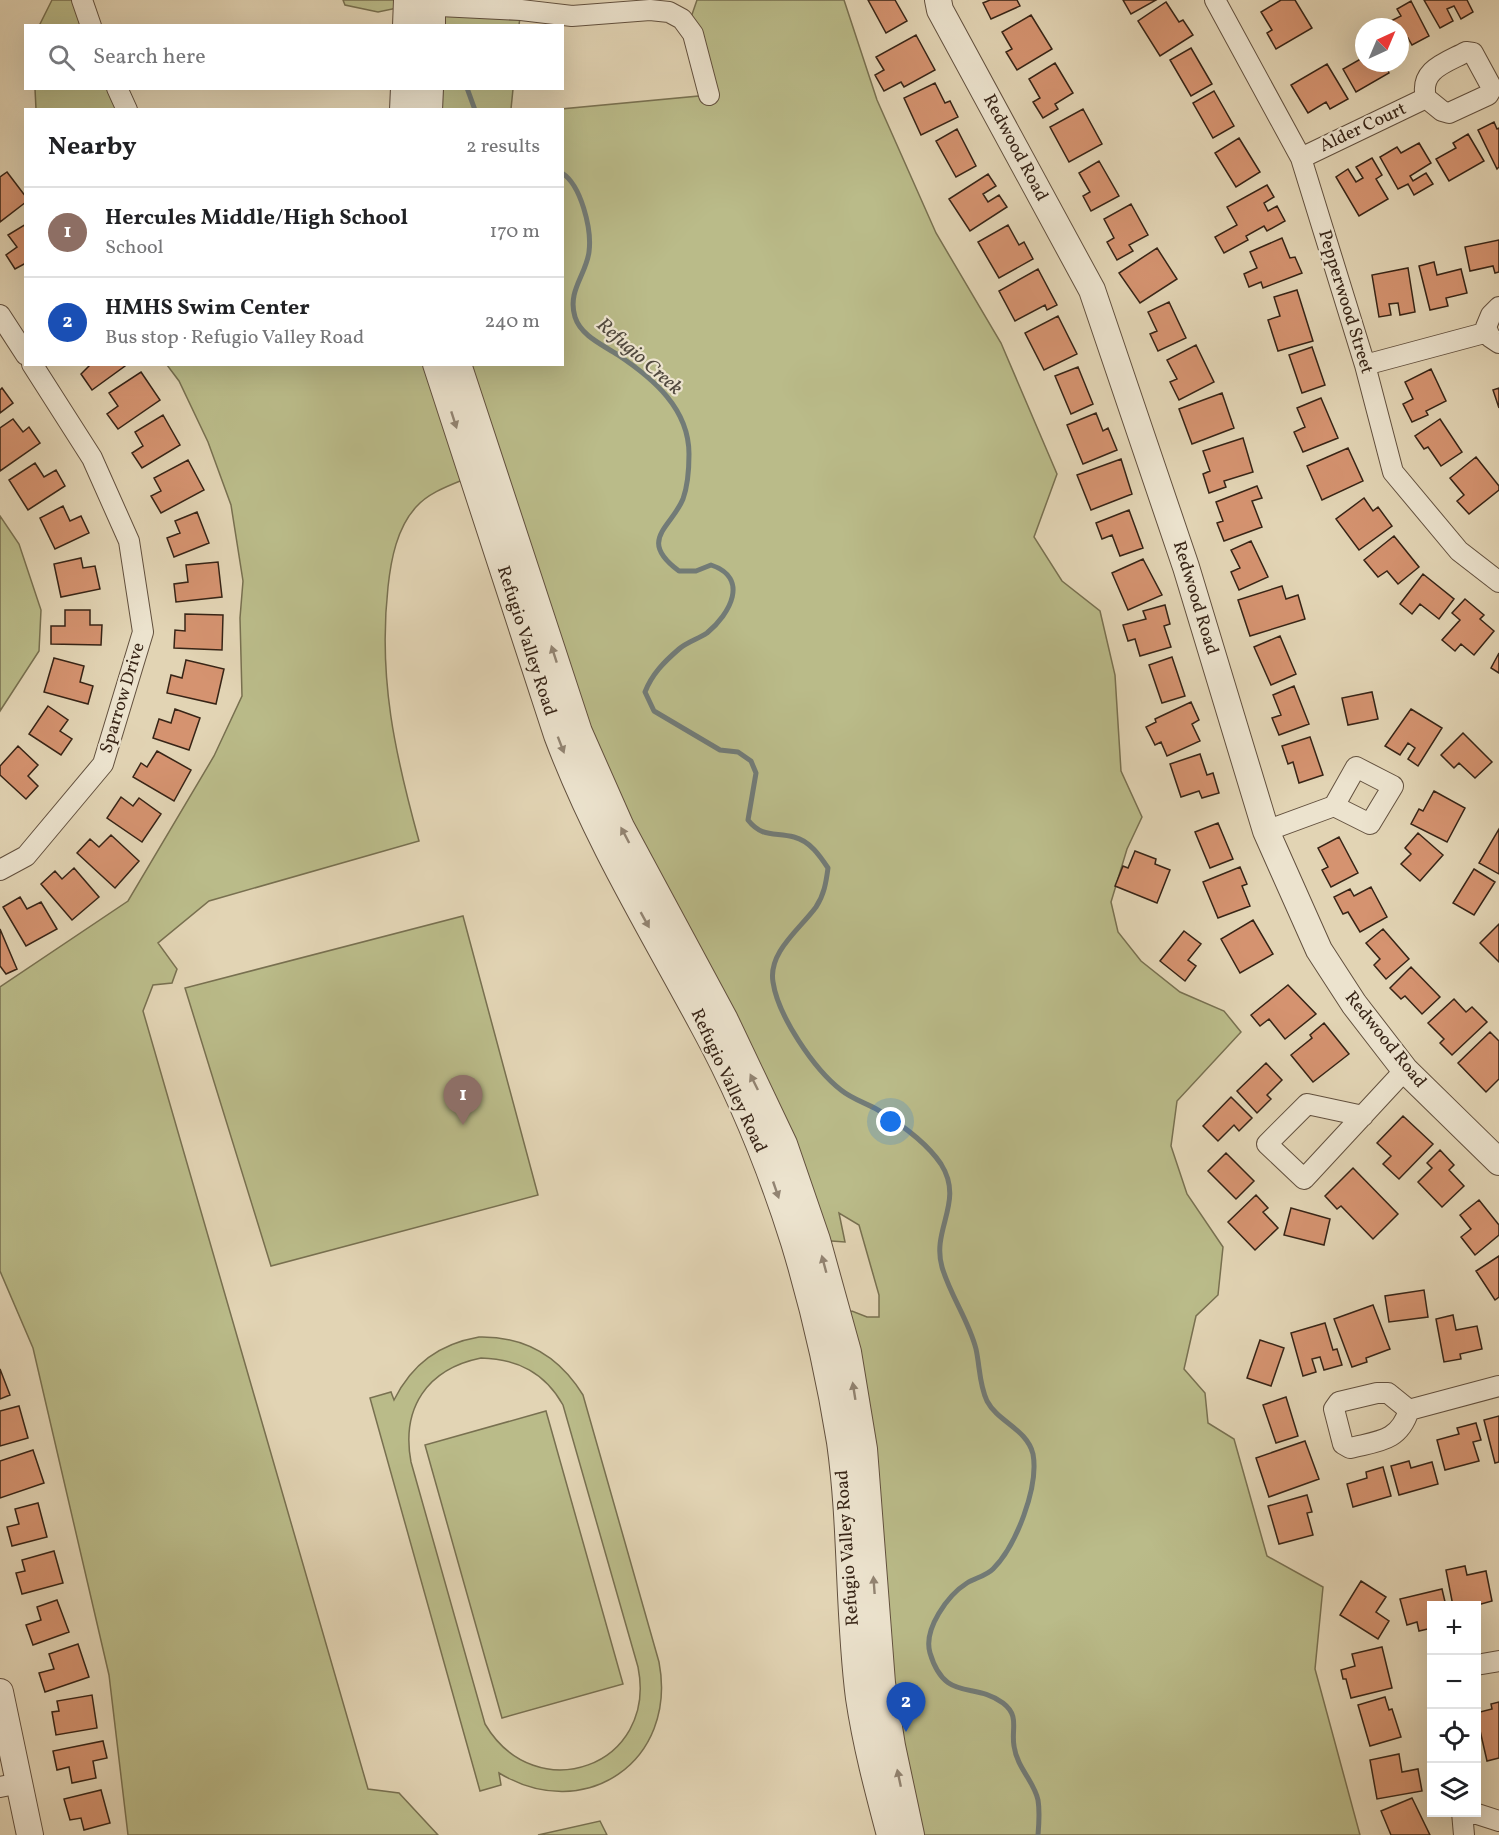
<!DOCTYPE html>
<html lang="en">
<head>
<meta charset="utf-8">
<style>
  :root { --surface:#fff; --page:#f2f2f2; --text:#202124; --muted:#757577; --line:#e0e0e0; --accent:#111827 }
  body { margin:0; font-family:Vollkorn,serif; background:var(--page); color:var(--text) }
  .controls { position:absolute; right:18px; bottom:18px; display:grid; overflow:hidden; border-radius:0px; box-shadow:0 6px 24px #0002 }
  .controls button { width:54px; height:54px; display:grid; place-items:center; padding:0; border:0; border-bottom:2px solid var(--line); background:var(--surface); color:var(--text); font:30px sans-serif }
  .compass { position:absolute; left:1355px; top:18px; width:54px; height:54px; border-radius:50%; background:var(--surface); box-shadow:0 6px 24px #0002; rotate:44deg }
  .you { position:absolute; left:891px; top:1122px; width:21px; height:21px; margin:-15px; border:4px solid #fff; border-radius:50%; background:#1a73e8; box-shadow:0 0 0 9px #1a73e833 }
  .badge { display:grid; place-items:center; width:39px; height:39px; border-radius:50%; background:var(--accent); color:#fff; font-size:20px; font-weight:700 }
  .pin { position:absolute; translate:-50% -50px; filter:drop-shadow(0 2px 3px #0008) }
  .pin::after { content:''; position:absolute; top:32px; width:21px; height:18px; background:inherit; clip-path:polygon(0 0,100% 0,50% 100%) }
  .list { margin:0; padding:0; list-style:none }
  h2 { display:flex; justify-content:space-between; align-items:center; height:78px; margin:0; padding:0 24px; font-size:26px }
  h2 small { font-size:20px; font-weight:400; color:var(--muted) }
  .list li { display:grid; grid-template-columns:39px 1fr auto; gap:18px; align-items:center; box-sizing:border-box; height:90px; padding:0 24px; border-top:2px solid var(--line) }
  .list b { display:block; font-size:22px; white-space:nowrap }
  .list p { margin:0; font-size:20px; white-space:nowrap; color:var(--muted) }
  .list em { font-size:20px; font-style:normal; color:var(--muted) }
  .icon { flex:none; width:33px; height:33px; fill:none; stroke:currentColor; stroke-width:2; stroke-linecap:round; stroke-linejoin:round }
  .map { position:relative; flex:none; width:1499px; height:1835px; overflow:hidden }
  .search { position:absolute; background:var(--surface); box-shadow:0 6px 24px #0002; left:24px; top:24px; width:540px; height:66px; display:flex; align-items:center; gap:15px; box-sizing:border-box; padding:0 21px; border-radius:0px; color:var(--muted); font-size:22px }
  .panel { position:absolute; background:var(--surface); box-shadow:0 6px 24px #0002; left:24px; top:108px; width:540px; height:258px; border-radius:0px }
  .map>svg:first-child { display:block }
  .green { fill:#babb89; stroke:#787050; stroke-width:1.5; fill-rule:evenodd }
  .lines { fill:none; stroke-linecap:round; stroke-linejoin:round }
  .stream { stroke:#727b77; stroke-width:5 }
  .building { fill:#d59370; stroke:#372416; stroke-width:1.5 }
  .minor-casing { stroke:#62503e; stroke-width:22 }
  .tertiary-casing { stroke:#62503e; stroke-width:28 }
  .minor { stroke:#ece3ce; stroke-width:20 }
  .tertiary { stroke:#ece3ce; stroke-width:26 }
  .oneway { fill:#928472 }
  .labels { text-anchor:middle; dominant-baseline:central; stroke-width:4.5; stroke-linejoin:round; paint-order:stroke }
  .street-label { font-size:18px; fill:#372416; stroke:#ece3ce }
  .water-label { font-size:20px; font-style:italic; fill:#50483e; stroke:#ece3ce }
</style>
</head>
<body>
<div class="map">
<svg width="1499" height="1835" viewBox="0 0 1499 1835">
  <rect width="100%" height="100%" fill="#e2d4b4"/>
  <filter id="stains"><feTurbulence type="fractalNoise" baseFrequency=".00333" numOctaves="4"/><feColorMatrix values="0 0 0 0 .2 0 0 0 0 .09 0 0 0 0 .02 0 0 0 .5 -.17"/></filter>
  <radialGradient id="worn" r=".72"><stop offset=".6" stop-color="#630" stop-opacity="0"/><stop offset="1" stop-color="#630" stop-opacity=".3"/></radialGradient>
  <path class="green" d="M52,0H82L91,26H39Z
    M343,0H407V6L378,12L345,5Z
    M697,0H844L877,100L936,233L1001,343L1057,474L1034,537L1062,581L1100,611L1115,675L1121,771L1142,817L1127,849L1111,902L1118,932L1141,961L1180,992L1224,1011L1241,1032L1177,1101L1171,1146L1187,1194L1223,1247L1218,1295L1196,1316L1184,1369L1205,1393L1208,1423L1234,1439L1267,1556L1323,1587L1315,1669L1360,1835H911L839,1320L852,1311L867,1317H879V1295L859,1225L839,1213L845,1242L817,1240L621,827L458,365L562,364L561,109L709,95L688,26Z
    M432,4L521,10L519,25L432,26Z
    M35,89H117L127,109H36Z
    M430,89H513L511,109L429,110Z
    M167,365H436L472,476C454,484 430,491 416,507C397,528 391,559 388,587C378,678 395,754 419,841L209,901L158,943L177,969L172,983L153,985L143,1011L368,1789L399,1793L438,1835H128L109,1675L33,1348L0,1271V987L128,901L214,756L242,696L240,618L243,581L231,505L208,442L179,381Z
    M0,516L19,544L41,610L39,651L0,711Z
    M463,916L538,1195L271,1266L185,988Z
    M479,1337C525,1336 559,1356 583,1395L659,1662C678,1761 585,1825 499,1773L501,1785L480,1791L370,1398L391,1392L394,1400C412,1364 439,1344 479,1337ZM481,1358C518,1359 545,1373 563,1405L638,1667C658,1766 536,1810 485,1724L411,1462C401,1408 427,1369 481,1358Z
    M546,1411L623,1684L502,1718L425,1445Z
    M600,1821L607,1835H538Z"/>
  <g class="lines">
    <path class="stream" d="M467,88L475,110
      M562,173C581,185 592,229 589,252C586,275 567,291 575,317C581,336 603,345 618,355C654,379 689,409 689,454C689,468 688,485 683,499C671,528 637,540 679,571H696L711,565C750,578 730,614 707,633C698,639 687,642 679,649C664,662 652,674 645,692L654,711L720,750L738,752L751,761L756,773L748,820C762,838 775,832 794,837C810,841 820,856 828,868C826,883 824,895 816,907C800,929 768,952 773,982C778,1016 814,1069 841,1090C852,1099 866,1103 878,1110C899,1123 927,1143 941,1164C965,1202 931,1229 942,1267C950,1295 969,1321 976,1349C980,1367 979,1384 987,1401C998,1422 1027,1429 1033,1454C1039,1487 1016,1546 993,1569C986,1576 975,1578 967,1583C948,1595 923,1629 930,1653C945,1703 974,1681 1003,1703C1020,1716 1011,1729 1014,1746C1017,1768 1034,1781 1038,1800C1040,1812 1039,1823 1038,1835"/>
  </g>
  <path class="building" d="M868,0H895L907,21L886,33Z
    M990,0H1017L1020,6L991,19L983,3Z
    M1123,0H1156L1131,14Z
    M1281,0H1295L1312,28L1276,49L1267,33L1272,30L1261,12Z
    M1424,0H1467L1473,12L1461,19L1454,6L1447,9L1453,21L1440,28Z
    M1411,1L1429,36L1412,45L1408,38L1400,43V27H1379L1401,16L1397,9Z
    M1166,2L1179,22L1183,20L1193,35L1160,56L1138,21Z
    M1031,15L1052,49L1017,70L1006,52L1012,49L1002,32Z
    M916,35L935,70L904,87L901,82L884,91L875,75L884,70L876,57Z
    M1191,48L1212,84L1191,96L1170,60Z
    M1364,57V63H1384L1389,73L1356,92L1343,69Z
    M1055,63L1073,93L1055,104L1058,109L1043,118L1033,102L1040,98L1029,79Z
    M1327,64L1348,99L1330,109L1326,102L1308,113L1291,85Z
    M935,83L945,103L950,101L958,117L921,135L904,98Z
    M1214,91L1234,126L1213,138L1193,103Z
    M1083,109L1102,144L1069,162L1050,127Z
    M1494,122L1497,129L1499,128V167L1497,169L1478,130Z
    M957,129L976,166L956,177L936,141Z
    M1468,134L1484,161L1449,181L1436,159L1456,148L1453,143Z
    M1239,138L1260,172L1236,187L1215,153Z
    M1419,143L1431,163L1410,176L1413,181L1426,173L1433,184L1414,195L1408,184L1398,189L1380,157L1397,147L1401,153Z
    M1372,158L1382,175L1376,179L1388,199L1359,216L1336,177L1348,169L1356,182L1363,178L1356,167Z
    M1099,161L1119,196L1091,211L1083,196L1090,192L1079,173Z
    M7,172L26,197V202L0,222V177Z
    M988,174L996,186L983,194L988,202L999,195L1007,207L970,231L949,199Z
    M1267,185L1274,197L1264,203L1268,211L1277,206L1285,221L1267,231L1264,226L1246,236L1248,240L1224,253L1215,237L1237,225L1227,207Z
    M1131,204L1148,235L1129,245L1133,251L1117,260L1107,242L1114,238L1104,219Z
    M26,224V263L15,269L6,255L17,247L8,235Z
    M1008,225L1019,245L1024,242L1033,259L999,278L978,242Z
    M1282,238L1290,258L1295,257L1302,273L1263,288L1261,282L1249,287L1244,274L1257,268L1250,252Z
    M1499,240V272L1495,273L1493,266L1470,271L1465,247Z
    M1157,248L1177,279L1140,303L1119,273Z
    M1434,262L1437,275L1461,269L1467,293L1446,298L1448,306L1430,310L1419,266Z
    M1408,268L1415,312L1400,315L1398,303L1389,304L1391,315L1379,317L1372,275Z
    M1038,269L1057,305L1047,310L1045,305L1015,321L999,291Z
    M1297,290L1313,341L1278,351L1268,320L1280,316L1274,297Z
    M1169,302L1186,338L1158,351L1150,334L1157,331L1148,312Z
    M1058,316L1077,354L1044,370L1025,333Z
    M1196,345L1214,382L1179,400L1170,382L1177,379L1167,360Z
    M1312,347L1325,385L1302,393L1289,355Z
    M91,364H124L125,366L92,390L81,374Z
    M1078,367L1093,404L1071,414L1055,376Z
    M1431,369L1446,401L1426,411L1428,415L1412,422L1403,404L1413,399L1405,382Z
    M141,372L160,400L118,429L107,414L118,406L109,393Z
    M2,388L13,403L0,413V390Z
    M1499,388V408L1493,390Z
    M1222,393L1234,428L1192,444L1179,409Z
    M1321,398L1338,438L1303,452L1294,432L1305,427L1297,408Z
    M1096,413L1103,431L1108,428L1117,450L1083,464L1067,425Z
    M163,415L180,445L142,468L132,453L143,446L135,432Z
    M13,419L23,432L29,427L40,443L0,471V428Z
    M1440,419L1462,452L1441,466L1428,447L1424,449L1415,436Z
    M1243,438L1253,472L1224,481L1226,487L1209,493L1203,474L1210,471L1203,451Z
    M1348,448L1363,481L1322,500L1307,466Z
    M1476,457L1499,486V490L1469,514L1457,501L1464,495L1450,478Z
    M1121,459L1132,494L1091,510L1077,475Z
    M188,460L204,490L161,513L151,496L161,491L154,478Z
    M35,463L44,477L56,470L65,486L28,510L9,480Z
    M1257,486L1262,498L1252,501L1262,527L1224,541L1217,523L1223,521L1216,502Z
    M1364,498L1373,511L1378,507L1392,526L1359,550L1336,519Z
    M63,506L70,521L81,516L89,533L55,549L40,518Z
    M1129,510L1143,548L1120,556L1112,535L1102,539L1096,523Z
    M197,512L209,543L174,557L167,538L180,533L175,521Z
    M1394,536L1419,567L1398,584L1387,571L1378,577L1364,560Z
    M1251,541L1268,577L1239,590L1231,572L1240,568L1231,550Z
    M81,558L83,568L95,566L100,589L61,597L54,564Z
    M1143,559L1162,595L1128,610L1112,573Z
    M218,562L222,597L176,602L174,584L188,582L186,565Z
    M1423,574L1454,599L1439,619L1420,604L1412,614L1400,604Z
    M1282,586L1286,599L1298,595L1305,619L1250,636L1238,600Z
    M1465,599L1484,615L1480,619L1494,631L1474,655L1461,644L1455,651L1442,640L1460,620L1452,613Z
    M1165,605L1170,624L1164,626L1171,647L1140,656L1135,639L1128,641L1123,625L1146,619L1143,611Z
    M65,610H90V625H102L101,645L51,644V626H65Z
    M185,614L223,615L222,650L174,648L175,630L185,631Z
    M1280,636L1296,674L1271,685L1254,647Z
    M1499,653V673L1491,668Z
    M1172,657L1185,696L1162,703L1149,665Z
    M54,658L84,666L80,682L93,686L88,704L44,692Z
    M186,660L224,669L216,704L167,693L171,675L182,678Z
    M1294,686L1309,724L1279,735L1272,718L1281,715L1273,695Z
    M1372,692L1378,719L1348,725L1342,698Z
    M1191,702L1199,720L1192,724L1200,741L1167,756L1161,742L1155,745L1146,727L1156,722L1155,719Z
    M48,706L68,720L60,731L72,739L61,755L29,734Z
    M175,709L200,718L189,750L153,738L159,719L171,723Z
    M1411,709L1442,728L1418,766L1408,759L1415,748L1408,743L1400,755L1385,746Z
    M1463,733L1492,762L1475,778L1459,763L1454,768L1441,755Z
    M1310,737L1323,775L1299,783L1293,762L1288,764L1282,746Z
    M18,746L38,765L28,776L38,786L26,799L0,775V766Z
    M157,751L191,770L174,801L133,777L141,763L147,767Z
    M1200,754L1207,775L1213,773L1219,793L1202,798L1199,791L1181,797L1170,764Z
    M1434,791L1465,808L1447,842L1411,824L1419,809L1423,811Z
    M121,797L133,806L139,798L161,814L142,842L107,818Z
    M1218,823L1233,859L1210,868L1195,832Z
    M1499,829V874L1479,863Z
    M1418,833L1443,855L1420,881L1401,864L1411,854L1405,848Z
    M111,835L139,861L115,888L77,853L90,839L99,847Z
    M1339,837L1358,873L1331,887L1322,870L1328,867L1318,848Z
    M1135,851L1156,859L1155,864L1170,870L1157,903L1115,886L1123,866L1128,868Z
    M1240,867L1247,884L1242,886L1250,906L1218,918L1203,882Z
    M74,868L99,897L72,920L41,884L55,871L62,879Z
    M1474,869L1495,882L1474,915L1453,903Z
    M1371,887L1387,917L1360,932L1348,912L1343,914L1334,897L1350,889L1354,896Z
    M20,897L27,909L41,902L57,929L26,946L3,907Z
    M1253,920L1273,954L1240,973L1221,939Z
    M1499,924V962L1480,943Z
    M0,929L17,969L6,974L0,966Z
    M1383,929L1409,959L1386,979L1374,965L1380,959L1366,943Z
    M1184,931L1201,944L1188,960L1196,966L1185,981L1160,961Z
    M1411,967L1440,997L1422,1014L1405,996L1401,999L1390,988Z
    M1288,985L1316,1014L1285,1039L1269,1019L1260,1026L1251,1015Z
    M1454,999L1466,1012L1472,1007L1487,1022L1452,1055L1440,1043L1444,1039L1428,1023Z
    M1324,1023L1349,1054L1313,1082L1291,1055L1312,1038L1310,1035Z
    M1490,1032L1499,1041V1079L1486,1092L1458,1063Z
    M1266,1063L1282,1080L1267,1095L1271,1099L1257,1113L1237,1091Z
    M1231,1097L1252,1118L1239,1131L1234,1125L1218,1141L1203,1126Z
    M1403,1116L1433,1144L1399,1179L1383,1164L1391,1156L1377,1143Z
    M1440,1150L1454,1165L1449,1170L1464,1186L1442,1207L1418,1182L1432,1168L1427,1163Z
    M1226,1153L1254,1181L1236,1199L1208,1171Z
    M1353,1168L1398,1214L1373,1239L1341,1206L1337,1209L1325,1196Z
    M1256,1195L1268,1208L1263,1212L1278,1228L1255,1250L1228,1222Z
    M1479,1200L1499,1225V1235L1475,1255L1461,1237L1471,1229L1460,1215Z
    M1291,1208L1330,1219L1324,1245L1284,1235Z
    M1499,1256V1297L1495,1300L1476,1271Z
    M1424,1290L1428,1317L1389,1322L1385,1296Z
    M1373,1305L1390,1349L1366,1358L1367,1362L1352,1367L1334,1319Z
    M1453,1315L1456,1330L1477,1326L1482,1349L1460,1354L1461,1359L1444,1362L1436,1319Z
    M1325,1323L1333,1350L1337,1349L1342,1365L1324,1370L1320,1357L1312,1359L1316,1372L1303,1376L1291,1333Z
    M1260,1340L1284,1348L1271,1386L1247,1378Z
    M0,1369L10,1395L0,1399Z
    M1286,1397L1298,1436L1276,1443L1263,1405Z
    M19,1406L28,1438L0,1446V1411Z
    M1499,1416V1462L1495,1463L1484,1420Z
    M1476,1423L1481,1440L1473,1442L1479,1461L1445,1470L1437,1440L1459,1434L1457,1428Z
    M1305,1441L1319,1479L1269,1497L1256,1458Z
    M33,1450L44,1483L0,1498V1461Z
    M1409,1461L1411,1468L1432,1462L1438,1484L1399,1495L1391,1466Z
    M1383,1467L1391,1496L1353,1507L1347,1484L1367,1478L1366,1472Z
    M1307,1495L1312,1512L1307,1513L1313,1535L1279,1544L1268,1506Z
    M38,1503L47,1537L12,1546L7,1527L19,1524L15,1509Z
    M54,1551L63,1583L22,1594L16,1573L25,1571L22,1560Z
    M1465,1566L1467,1575L1486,1571L1492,1601L1474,1606H1453L1446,1570Z
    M1361,1581L1386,1597L1376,1612L1389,1621L1378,1639L1340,1615Z
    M1442,1589L1446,1606H1432V1628L1419,1631L1417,1622L1407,1625L1400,1599Z
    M57,1600L69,1632L33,1645L26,1625L41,1620L37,1607Z
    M78,1644L89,1677L45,1692L39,1673L54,1669L49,1654Z
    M1382,1647L1392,1688L1351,1698L1346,1679H1343L1341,1670L1355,1666L1352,1654Z
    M92,1695L97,1728L56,1735L52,1712L59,1711L57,1701Z
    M1385,1697L1389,1710L1392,1709L1401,1737L1370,1746L1358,1705Z
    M1499,1702V1758L1487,1761L1476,1713L1492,1709L1491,1704Z
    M103,1741L107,1758L93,1761L96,1778L72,1783L69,1767L57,1770L53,1751Z
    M1399,1754L1402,1772L1418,1769L1422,1791L1377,1799L1370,1760Z
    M101,1790L110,1823L84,1830L81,1818L70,1820L64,1799Z
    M1412,1798L1430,1835H1391L1381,1811Z"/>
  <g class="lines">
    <defs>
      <path id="minor" d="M82,0L91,26
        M1215,0L1301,158L1365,365L1393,472L1459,551L1499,582
        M419,5L521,10L572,16L650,10L669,12L682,19L693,34L709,95
        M1466,52L1473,53L1492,88L1488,95L1449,113L1442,111L1426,98C1419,70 1445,63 1466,52Z
        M117,88L127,110
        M1301,158L1426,98
        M1499,307L1491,315L1486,327L1490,337L1499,343
        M0,315L26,355
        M1365,365L1488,332
        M1266,831L1334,806L1370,824L1393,786L1356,767L1334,806
        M0,870L26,856L103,764L143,632L129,541L92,458L32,364
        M1363,1116L1307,1104L1267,1144L1304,1179L1405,1070
        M1377,1393H1388L1409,1410C1399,1442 1378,1441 1350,1448L1343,1444L1334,1409L1339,1402Z
        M1409,1410L1499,1386
        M1476,1665L1499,1661
        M0,1787L20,1783
        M1462,1812L1464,1835
        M1471,1812L1499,1821"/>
      <path id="tertiary" d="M938,0L940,10L1092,290L1186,567L1266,831L1319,950L1354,1004L1405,1070L1499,1162
        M406,26L407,0
        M432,26V0
        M403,110L404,88
        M429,110L430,88
        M436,364L557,735C596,839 652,930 704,1027C741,1095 771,1169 794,1242C814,1308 829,1374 840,1442C852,1527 848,1613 859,1698C866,1745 878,1790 890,1835
        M458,364L579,732L621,827L725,1020L784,1144L817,1240L848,1352L864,1449L882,1683L892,1746L911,1835
        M0,1692L30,1835"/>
    </defs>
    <use href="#minor" class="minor-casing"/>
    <use href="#tertiary" class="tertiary-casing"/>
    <use href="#minor" class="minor"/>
    <use href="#tertiary" class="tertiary"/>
  </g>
  <defs><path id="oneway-solid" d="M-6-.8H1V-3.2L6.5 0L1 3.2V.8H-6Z" transform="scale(1.5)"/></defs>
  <g class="oneway">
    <use href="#oneway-solid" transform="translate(454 420) rotate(72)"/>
    <use href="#oneway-solid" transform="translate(554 654) rotate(-108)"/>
    <use href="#oneway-solid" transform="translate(561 745) rotate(69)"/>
    <use href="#oneway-solid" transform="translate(625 835) rotate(-118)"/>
    <use href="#oneway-solid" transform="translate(645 920) rotate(61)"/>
    <use href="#oneway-solid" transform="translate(754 1082) rotate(-116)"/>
    <use href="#oneway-solid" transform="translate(776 1190) rotate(71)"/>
    <use href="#oneway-solid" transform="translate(824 1264) rotate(-105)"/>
    <use href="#oneway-solid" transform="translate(854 1391) rotate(-99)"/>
    <use href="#oneway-solid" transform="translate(874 1585) rotate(-94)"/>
    <use href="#oneway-solid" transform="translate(899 1778) rotate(-102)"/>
  </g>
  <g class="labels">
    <g class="street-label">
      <text transform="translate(1363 128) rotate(-25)">Alder Court</text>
      <text transform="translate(1015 148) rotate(62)">Redwood Road</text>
      <text transform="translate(1345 302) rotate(73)">Pepperwood Street</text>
      <text transform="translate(1195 598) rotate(73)">Redwood Road</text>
      <text transform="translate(526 641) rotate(72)">Refugio Valley Road</text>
      <text transform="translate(123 698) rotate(-73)">Sparrow Drive</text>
      <text transform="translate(1385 1040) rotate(51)">Redwood Road</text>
      <text transform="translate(728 1081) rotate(65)">Refugio Valley Road</text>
      <text transform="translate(848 1548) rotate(-94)">Refugio Valley Road</text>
    </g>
    <g class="water-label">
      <text transform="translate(639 357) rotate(41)">Refugio Creek</text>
    </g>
  </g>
  <rect width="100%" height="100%" filter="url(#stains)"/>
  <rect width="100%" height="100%" fill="url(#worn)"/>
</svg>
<div class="controls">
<button>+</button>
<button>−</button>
<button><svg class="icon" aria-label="locate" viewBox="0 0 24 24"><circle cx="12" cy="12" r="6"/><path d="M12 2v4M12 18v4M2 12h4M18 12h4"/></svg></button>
<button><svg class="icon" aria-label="layers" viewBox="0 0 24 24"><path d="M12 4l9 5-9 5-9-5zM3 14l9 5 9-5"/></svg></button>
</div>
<svg class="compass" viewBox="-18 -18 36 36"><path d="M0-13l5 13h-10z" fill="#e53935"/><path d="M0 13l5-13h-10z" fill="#757577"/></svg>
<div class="you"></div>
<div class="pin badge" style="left:463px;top:1125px;background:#8d6e63">1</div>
<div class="pin badge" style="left:906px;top:1732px;background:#1a4fb4">2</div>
<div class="search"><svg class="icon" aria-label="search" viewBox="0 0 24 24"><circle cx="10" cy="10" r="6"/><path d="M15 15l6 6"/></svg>Search here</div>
<section class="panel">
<h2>Nearby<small>2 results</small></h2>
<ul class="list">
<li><span class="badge" style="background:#8d6e63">1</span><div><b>Hercules Middle/High School</b><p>School</p></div><em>170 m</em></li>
<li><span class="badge" style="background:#1a4fb4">2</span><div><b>HMHS Swim Center</b><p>Bus stop · Refugio Valley Road</p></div><em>240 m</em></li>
</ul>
</section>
</div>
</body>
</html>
